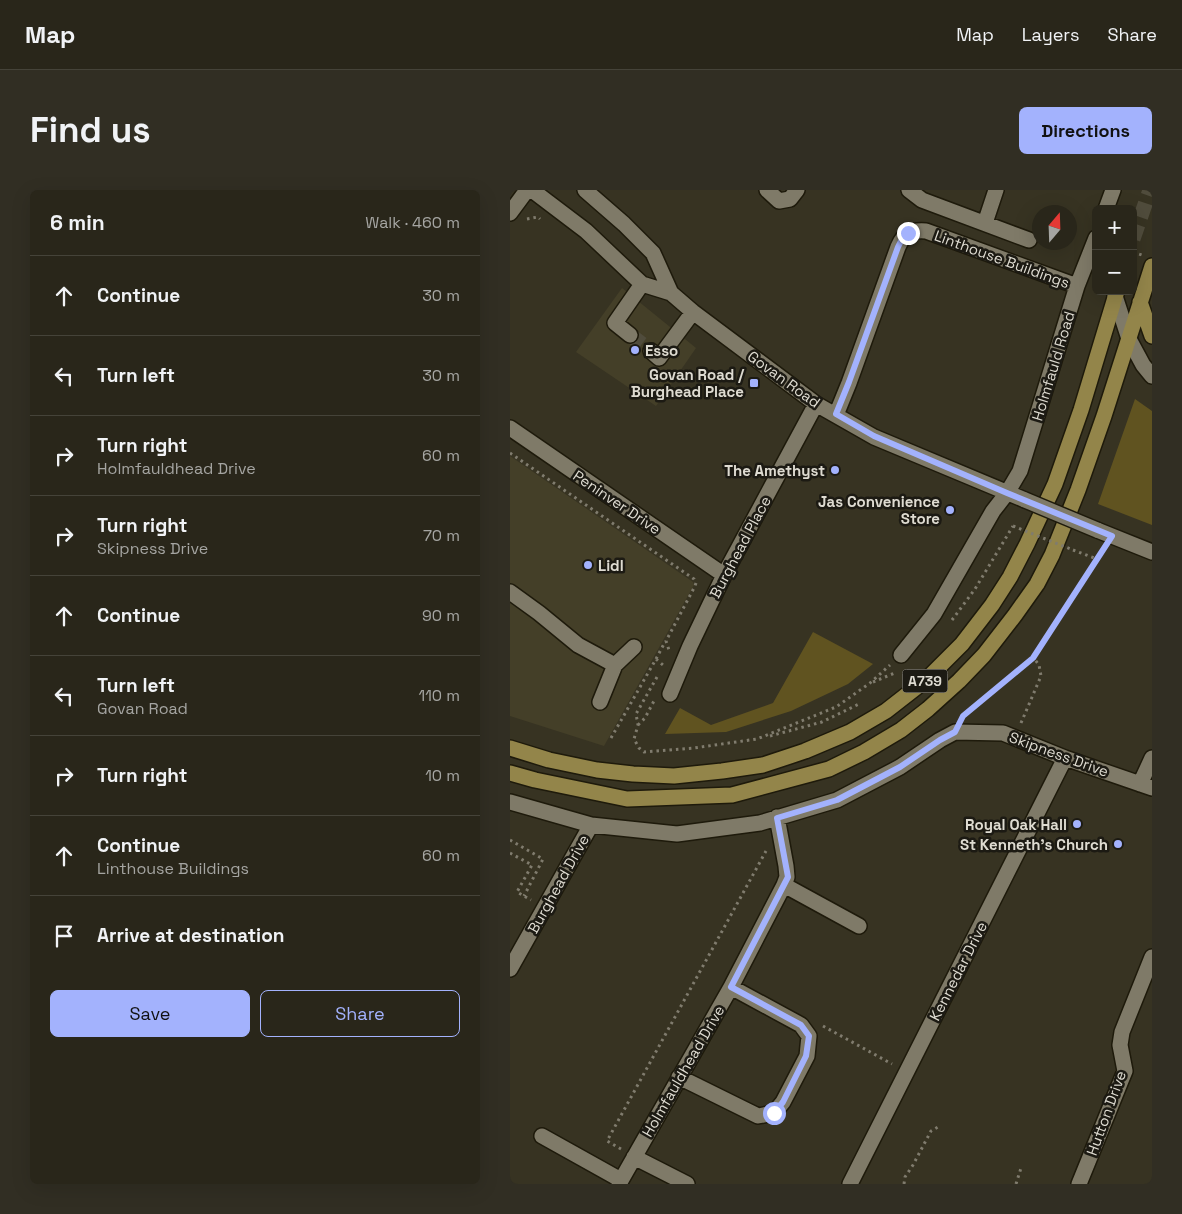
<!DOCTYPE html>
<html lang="en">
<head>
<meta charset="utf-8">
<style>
  :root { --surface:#29261a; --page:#312e23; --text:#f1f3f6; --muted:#a5a5a2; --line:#454339; --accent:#a3b2fd }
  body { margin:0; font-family:"Space Grotesk",sans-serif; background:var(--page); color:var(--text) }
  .controls { position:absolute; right:15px; top:15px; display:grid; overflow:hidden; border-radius:8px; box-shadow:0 5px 20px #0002 }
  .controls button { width:45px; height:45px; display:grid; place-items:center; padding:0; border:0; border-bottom:1px solid var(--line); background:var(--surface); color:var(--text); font:25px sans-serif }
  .compass { position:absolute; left:522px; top:15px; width:45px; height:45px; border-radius:50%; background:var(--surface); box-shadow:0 5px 20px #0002; rotate:19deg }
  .stop { position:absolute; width:15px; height:15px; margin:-11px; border:4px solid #a3b2fd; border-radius:50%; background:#fff }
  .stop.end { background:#a3b2fd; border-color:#fff; box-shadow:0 1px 5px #0008 }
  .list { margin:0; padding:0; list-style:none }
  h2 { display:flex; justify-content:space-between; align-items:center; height:65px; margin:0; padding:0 20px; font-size:21px }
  h2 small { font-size:16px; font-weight:400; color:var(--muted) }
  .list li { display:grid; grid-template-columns:32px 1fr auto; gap:15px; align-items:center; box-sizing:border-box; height:80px; padding:0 20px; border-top:1px solid var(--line) }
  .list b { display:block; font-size:19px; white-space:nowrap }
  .list p { margin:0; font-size:16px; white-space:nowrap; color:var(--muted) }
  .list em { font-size:16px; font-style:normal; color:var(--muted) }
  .actions { display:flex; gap:10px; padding:15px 20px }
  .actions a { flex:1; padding:11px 0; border:1px solid var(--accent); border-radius:8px; text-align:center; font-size:18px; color:var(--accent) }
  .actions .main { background:var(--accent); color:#111 }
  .icon { flex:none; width:28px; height:28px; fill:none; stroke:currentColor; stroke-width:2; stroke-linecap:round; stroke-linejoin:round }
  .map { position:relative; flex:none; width:642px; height:994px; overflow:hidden; border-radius:8px }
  header { display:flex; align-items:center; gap:30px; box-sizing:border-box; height:70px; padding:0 25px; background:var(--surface); border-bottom:1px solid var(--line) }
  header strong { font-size:24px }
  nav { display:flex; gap:28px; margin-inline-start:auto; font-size:18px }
  .intro { display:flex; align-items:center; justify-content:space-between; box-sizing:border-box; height:120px; padding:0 30px }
  h1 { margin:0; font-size:35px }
  .button { padding:12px 22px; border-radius:8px; background:var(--accent); color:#111; font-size:18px; font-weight:700 }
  main { display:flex; gap:30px; padding:0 30px }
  aside { flex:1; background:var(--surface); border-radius:8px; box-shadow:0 5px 20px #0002 }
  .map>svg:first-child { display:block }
  .built { fill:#443f28 }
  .green { fill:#605320 }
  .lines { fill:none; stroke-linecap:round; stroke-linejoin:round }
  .minor-tunnel { stroke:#504c3c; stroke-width:15; stroke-dasharray:15 8; stroke-linecap:butt }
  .major-tunnel { stroke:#504c3c; stroke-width:15; stroke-dasharray:15 8; stroke-linecap:butt }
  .minor-casing { stroke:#1e1a0b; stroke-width:18 }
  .major-casing { stroke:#1e1a0b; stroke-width:18 }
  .path { stroke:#807c6e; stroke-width:3; stroke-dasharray:2.5 4; stroke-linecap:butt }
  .minor { stroke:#7f7a68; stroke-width:15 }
  .major { stroke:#93854a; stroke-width:15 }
  .minor-bridge-casing { stroke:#1e1a0b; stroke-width:18; stroke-linecap:butt }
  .path-bridge { stroke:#807c6e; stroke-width:3; stroke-dasharray:2.5 4; stroke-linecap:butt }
  .minor-bridge { stroke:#7f7a68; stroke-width:15 }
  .route { stroke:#a3b2fd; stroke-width:6 }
  .poi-dot { fill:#a3b2fd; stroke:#1c1a13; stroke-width:2 }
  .labels { text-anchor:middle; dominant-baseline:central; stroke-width:5; stroke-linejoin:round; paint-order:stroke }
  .shield { fill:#1c1a13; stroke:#a4a198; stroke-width:1 }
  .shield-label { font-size:14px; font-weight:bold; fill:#dedbd1 }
  .street-label { font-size:15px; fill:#dedbd1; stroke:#1c1a13 }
  .poi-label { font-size:15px; font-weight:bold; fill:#dedbd1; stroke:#1c1a13; text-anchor:end }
</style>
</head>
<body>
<header>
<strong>Map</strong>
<nav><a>Map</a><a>Layers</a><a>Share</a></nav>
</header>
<div class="intro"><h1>Find us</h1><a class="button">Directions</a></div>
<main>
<aside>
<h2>6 min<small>Walk · 460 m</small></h2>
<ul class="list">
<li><svg class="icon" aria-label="ahead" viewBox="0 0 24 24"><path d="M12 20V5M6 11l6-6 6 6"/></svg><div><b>Continue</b></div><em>30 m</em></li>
<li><svg class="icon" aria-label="left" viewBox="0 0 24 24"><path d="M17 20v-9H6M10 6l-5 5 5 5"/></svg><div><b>Turn left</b></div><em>30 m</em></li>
<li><svg class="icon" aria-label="right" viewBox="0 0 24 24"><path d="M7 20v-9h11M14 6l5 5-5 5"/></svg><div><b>Turn right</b><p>Holmfauldhead Drive</p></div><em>60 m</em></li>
<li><svg class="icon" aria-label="right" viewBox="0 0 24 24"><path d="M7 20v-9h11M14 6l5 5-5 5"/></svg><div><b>Turn right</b><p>Skipness Drive</p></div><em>70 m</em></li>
<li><svg class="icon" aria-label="ahead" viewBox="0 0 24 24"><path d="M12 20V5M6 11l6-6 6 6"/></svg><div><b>Continue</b></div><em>90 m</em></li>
<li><svg class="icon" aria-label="left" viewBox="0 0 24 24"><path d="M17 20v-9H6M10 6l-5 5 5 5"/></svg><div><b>Turn left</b><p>Govan Road</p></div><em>110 m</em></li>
<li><svg class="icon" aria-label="right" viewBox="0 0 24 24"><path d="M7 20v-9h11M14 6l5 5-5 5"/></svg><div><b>Turn right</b></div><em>10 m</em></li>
<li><svg class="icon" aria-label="ahead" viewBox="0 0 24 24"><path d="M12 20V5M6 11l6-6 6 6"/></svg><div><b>Continue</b><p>Linthouse Buildings</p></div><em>60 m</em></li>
<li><svg class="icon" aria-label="arrive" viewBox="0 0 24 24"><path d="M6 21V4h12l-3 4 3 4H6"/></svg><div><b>Arrive at destination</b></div></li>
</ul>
<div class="actions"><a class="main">Save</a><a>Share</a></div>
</aside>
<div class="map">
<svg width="642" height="994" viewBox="0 0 642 994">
  <rect width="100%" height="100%" fill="#373322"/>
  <path class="built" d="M112,98L186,158L146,216L66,162Z
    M0,266L183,392L184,395L94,556L0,526Z"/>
  <path class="green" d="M625,209L642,221V335L588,314Z
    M303,442L363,474L338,494L281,521L216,542L155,544L170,518L201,535L263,513Z"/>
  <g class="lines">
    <path class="minor-tunnel" d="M120,145L141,161"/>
    <path class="major-tunnel" d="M623,49L640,0"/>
    <defs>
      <path id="minor" d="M22,0L76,41L132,94L161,103L183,122L306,214L364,247L515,310
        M75,0L114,34L143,63L161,103
        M257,0L269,11L280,9L287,0
        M399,0L412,10L519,50
        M596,19L603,0
        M0,23L17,0
        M475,33L486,0
        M605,106L619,149L633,175L642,186
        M120,145L105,133L132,94
        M141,161L149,168L183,122
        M326,225L339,193L388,57C394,43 400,40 416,41L567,96
        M0,238L214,385
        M587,340L642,362
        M0,402L29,423L68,455L105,475
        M391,465L424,424L483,321L497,303L510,281L567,96L586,48
        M160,504L180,456L214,385L306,214
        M90,512L105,475L124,457
        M630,594L642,568
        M0,612L81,635L167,644L250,633L327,610L390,577L430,550L445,542L493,543L555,568L642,598
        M274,695L349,736
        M0,779L81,635
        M169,887L248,926L264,923L273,912L297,866L299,846L291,835L221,797
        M32,946L111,990
        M124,967L177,994
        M109,994L221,797L274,695L277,687L276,676L267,627
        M340,994L555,568
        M569,994L615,881L610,855L612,842L642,767"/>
      <path id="major" d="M630,112L642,146
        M0,558L39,570L87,580L123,584L164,586L212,581L253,575L295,561L340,542L376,521L417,489L452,454L482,415L500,387L517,354L545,294L571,220L607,101
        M0,583L25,590L117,609L222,605L319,579L354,562L391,540L418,519L449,491L474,465L505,425L527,394L542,365L568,300L594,226L642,76"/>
    </defs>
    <use href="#minor" class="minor-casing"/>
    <use href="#major" class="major-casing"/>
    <path class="path" d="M17,29L28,27L30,29
      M623,62L632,65
      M0,263L184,389L186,393L185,396L156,451L160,463
      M563,360L587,369
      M442,430L465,399L503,336
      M146,469L155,452
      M147,487L126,524L128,535L124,549L129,558L134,562L184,558L247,549L326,517L360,493L380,475
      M363,492L387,482
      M453,526L523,467L594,359
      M511,533L531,486L529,475L523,467
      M128,535L135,528L145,509
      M260,546L312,532L351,513
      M101,548L146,469L153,475
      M0,650L33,669L14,706
      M0,663L22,675L7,702L21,710
      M313,836L382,874
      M111,959L97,951L256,661
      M394,994L395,987L403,975L421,941L428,937
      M506,994L511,978"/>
    <use href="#minor" class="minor"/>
    <use href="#major" class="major"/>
    <defs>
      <path id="minor-bridge" d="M515,310L587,340"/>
    </defs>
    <use href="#minor-bridge" class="minor-bridge-casing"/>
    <path class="path-bridge" d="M503,336L563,360"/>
    <use href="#minor-bridge" class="minor-bridge"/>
  </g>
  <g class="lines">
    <path class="route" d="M264,923L273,912L296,866L299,846L291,835L221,797L278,687L267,628L327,610L390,577L430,550L445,542L453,526L523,468L602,346L497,303L364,246L326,224L339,192L388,57L392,49L398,43"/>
  </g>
  <g class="poi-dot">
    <circle cx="125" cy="160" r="5"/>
    <rect x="239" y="188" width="10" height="10" rx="2.5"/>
    <circle cx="325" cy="280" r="5"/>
    <circle cx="440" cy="320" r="5"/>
    <circle cx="78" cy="375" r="5"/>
    <circle cx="567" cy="634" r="5"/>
    <circle cx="608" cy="654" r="5"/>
  </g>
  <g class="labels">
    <rect class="shield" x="392.5" y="479.5" width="45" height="23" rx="4"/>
    <g class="shield-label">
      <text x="415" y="491">A739</text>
    </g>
    <g class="street-label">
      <text transform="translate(492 69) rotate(20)">Linthouse Buildings</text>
      <text transform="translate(543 176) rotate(-73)">Holmfauld Road</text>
      <text transform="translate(274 189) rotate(36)">Govan Road</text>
      <text transform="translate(107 312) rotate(34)">Peninver Drive</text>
      <text transform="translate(230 357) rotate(-62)">Burghead Place</text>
      <text transform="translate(549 564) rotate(20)">Skipness Drive</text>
      <text transform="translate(48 694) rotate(-61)">Burghead Drive</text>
      <text transform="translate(448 781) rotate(-63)">Kennedar Drive</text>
      <text transform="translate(173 881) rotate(-60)">Holmfauldhead Drive</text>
      <text transform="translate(596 923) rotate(-70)">Hutton Drive</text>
    </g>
    <g class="poi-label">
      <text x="135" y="160" text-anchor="start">Esso</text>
      <text x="234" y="184">Govan Road /<tspan x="234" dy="17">Burghead Place</tspan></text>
      <text x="315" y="280">The Amethyst</text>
      <text x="430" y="311">Jas Convenience<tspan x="430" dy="17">Store</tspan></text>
      <text x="88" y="375" text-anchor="start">Lidl</text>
      <text x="557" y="634">Royal Oak Hall</text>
      <text x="598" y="654">St Kenneth's Church</text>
    </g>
  </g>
</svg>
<div class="controls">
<button>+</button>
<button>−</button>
</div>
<svg class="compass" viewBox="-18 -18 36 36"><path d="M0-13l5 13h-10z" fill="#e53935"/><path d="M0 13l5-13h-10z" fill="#a5a5a2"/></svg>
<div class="stop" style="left:264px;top:923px"></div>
<div class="stop end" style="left:398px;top:43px"></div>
</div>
</main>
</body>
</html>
